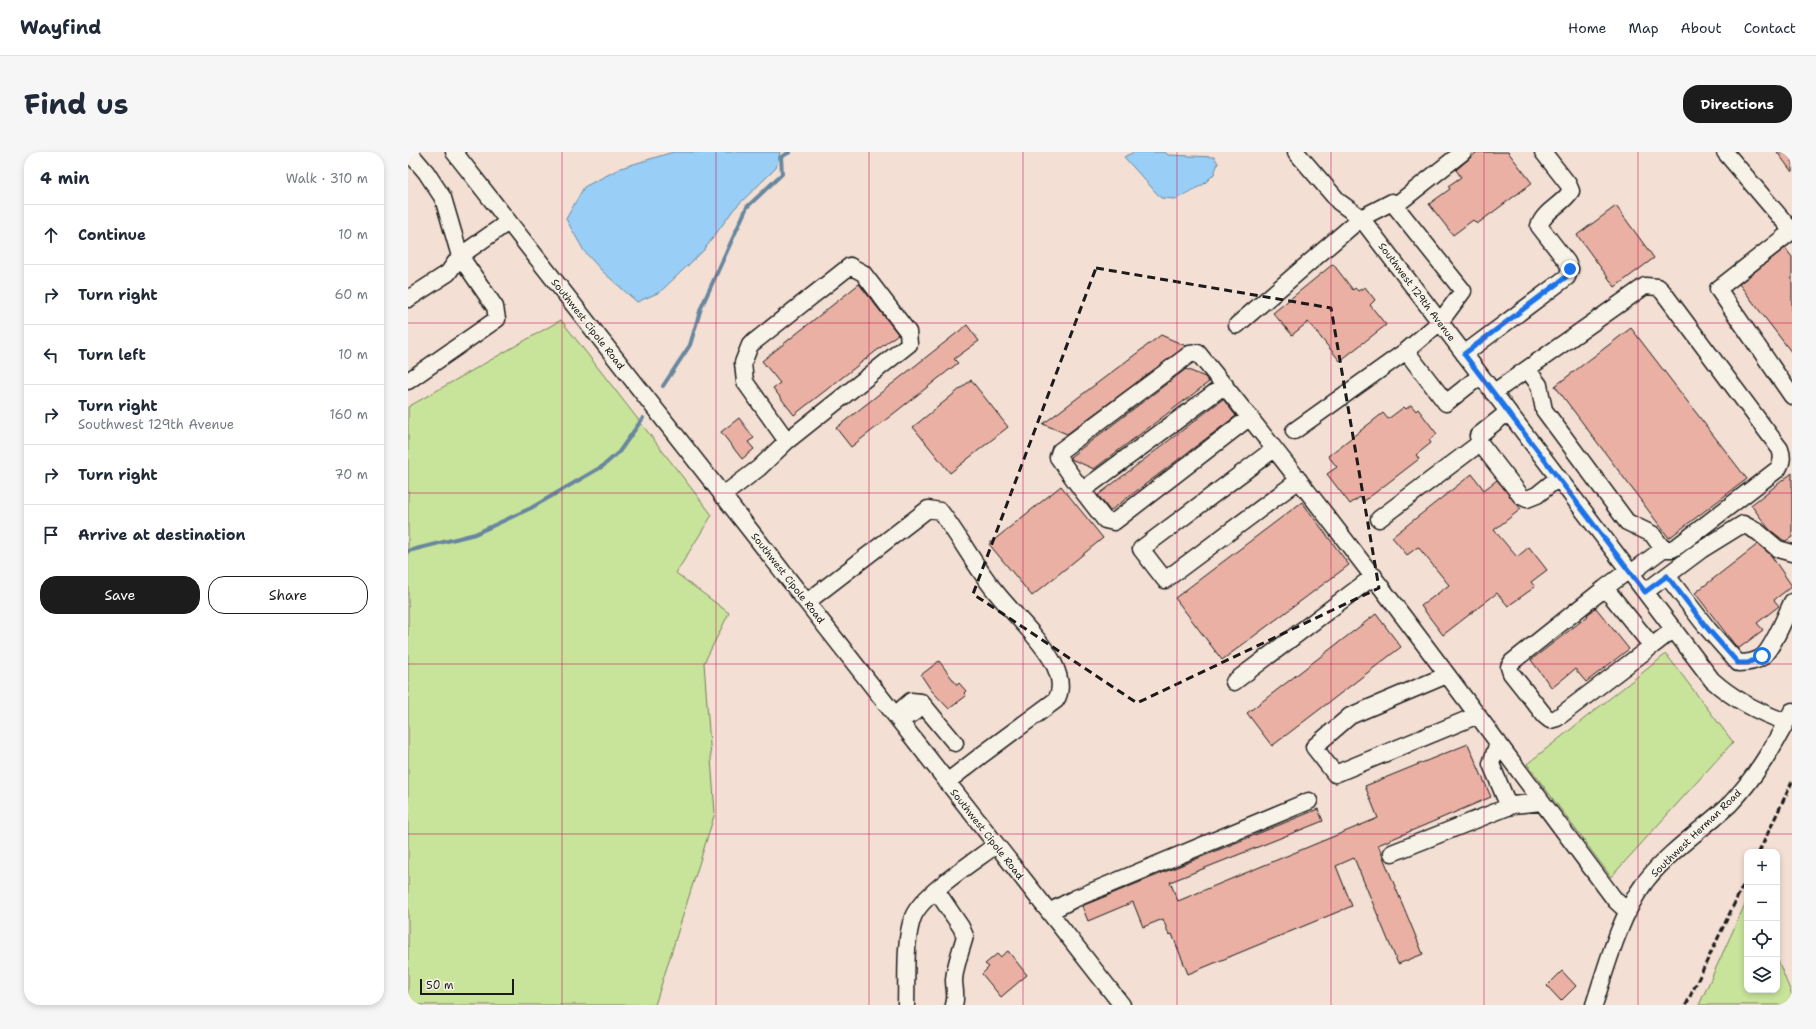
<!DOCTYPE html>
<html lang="en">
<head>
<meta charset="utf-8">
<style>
  :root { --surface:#fff; --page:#f6f6f7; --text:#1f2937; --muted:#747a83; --line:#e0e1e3; --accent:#1c1c1c }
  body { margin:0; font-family:"Shantell Sans",sans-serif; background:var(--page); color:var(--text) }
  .controls { position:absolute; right:12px; bottom:12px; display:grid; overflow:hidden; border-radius:8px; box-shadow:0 2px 6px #0003 }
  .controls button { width:36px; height:36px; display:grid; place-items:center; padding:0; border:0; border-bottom:1px solid var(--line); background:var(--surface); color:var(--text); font:20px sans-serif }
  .scale { position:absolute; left:12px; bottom:10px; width:94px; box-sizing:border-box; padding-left:4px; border:2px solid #1c1c1c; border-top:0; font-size:11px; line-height:14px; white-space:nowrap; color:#1c1c1c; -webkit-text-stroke:3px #f7f3e8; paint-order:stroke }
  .stop { position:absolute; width:12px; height:12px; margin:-9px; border:3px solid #1a73e8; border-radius:50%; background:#fff }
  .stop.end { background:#1a73e8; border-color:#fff; box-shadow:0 1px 4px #0008 }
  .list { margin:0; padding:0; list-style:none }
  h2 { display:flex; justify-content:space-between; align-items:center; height:52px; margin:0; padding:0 16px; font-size:17px }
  h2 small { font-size:13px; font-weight:400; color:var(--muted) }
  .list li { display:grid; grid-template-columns:26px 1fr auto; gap:12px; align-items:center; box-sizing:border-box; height:60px; padding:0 16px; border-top:1px solid var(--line) }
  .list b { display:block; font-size:15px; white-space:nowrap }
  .list p { margin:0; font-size:13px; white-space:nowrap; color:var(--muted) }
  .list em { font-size:13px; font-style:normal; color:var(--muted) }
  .actions { display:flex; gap:8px; padding:12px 16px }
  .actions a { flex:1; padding:9px 0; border:1px solid var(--accent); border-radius:16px; text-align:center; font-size:14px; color:var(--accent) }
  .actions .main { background:var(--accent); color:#fff }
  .icon { flex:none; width:22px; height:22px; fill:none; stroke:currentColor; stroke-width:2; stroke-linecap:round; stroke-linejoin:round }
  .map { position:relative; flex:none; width:1384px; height:853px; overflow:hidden; border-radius:16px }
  header { display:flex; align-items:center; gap:24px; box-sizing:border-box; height:56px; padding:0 20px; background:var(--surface); border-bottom:1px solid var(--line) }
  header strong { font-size:19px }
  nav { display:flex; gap:22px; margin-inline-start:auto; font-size:14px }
  .intro { display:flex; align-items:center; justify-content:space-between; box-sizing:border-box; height:96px; padding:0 24px }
  h1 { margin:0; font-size:28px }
  .button { padding:10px 18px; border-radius:16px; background:var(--accent); color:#fff; font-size:14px; font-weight:700 }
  main { display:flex; gap:24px; padding:0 24px }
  aside { flex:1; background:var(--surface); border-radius:16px; box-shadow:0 2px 6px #0003 }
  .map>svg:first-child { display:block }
  .green { fill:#c8e39a; stroke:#72805b }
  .water { fill:#99cef7; stroke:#67879f }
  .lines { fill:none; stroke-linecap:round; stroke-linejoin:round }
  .stream { stroke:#67879f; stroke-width:4 }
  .building { fill:#e9b0a3; stroke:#1c1c1c }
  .minor-casing { stroke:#1c1c1c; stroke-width:19 }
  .minor { stroke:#f7f3e8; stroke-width:16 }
  .rail { stroke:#1c1c1c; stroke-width:3; stroke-dasharray:6 3; stroke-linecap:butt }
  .route { stroke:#1a73e8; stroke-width:5 }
  .marked { fill:none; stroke:#1c1c1c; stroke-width:3; stroke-dasharray:8 5; stroke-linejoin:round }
  .grid { fill:none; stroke:#c2185b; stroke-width:1; stroke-opacity:0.55 }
  .labels { text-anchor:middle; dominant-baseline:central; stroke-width:3; stroke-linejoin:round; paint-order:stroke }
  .street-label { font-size:10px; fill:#1c1c1c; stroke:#f7f3e8 }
</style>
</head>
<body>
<header>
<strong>Wayfind</strong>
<nav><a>Home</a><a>Map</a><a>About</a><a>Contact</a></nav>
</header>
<div class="intro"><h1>Find us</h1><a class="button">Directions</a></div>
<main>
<aside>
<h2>4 min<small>Walk · 310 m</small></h2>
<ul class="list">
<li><svg class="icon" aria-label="ahead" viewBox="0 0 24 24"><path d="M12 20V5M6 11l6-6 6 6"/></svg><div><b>Continue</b></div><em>10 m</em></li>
<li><svg class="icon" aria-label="right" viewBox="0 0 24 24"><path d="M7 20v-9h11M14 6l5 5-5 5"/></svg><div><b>Turn right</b></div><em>60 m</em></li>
<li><svg class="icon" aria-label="left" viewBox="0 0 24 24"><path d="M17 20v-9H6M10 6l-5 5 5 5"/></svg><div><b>Turn left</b></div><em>10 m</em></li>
<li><svg class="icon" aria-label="right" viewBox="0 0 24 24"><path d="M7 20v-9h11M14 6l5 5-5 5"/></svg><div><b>Turn right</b><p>Southwest 129th Avenue</p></div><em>160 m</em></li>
<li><svg class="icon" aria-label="right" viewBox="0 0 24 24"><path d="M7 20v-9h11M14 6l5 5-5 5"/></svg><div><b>Turn right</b></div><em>70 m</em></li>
<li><svg class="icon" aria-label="arrive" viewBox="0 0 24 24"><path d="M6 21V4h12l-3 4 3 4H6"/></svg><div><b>Arrive at destination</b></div></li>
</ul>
<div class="actions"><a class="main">Save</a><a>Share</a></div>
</aside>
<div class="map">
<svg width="1384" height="853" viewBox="0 0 1384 853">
  <rect width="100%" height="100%" fill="#f3dfd3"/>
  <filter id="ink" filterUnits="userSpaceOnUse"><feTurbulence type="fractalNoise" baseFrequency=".025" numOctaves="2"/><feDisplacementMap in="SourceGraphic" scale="8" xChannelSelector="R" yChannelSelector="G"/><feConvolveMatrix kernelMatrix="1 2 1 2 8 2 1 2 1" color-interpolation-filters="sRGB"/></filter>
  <g filter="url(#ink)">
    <path class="green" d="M153,168L304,363L268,421L321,461L296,511L307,661L247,853H0V255Z
      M1258,502L1325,590L1203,725L1119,612Z
      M1339,748V838H1369V806L1384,843V853H1291Z"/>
    <path class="water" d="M265,0H372L368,16L326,57L296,98L252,140L229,150L194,119L176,99L158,67L176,35L213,16Z
      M726,0H757L760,3L806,5L810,11L806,22L796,32L768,47L753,46L716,5Z"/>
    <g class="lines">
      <path class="stream" d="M255,234L282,193L293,156L339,55L374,22L373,5L382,0
        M0,399L67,382L123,356L195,314L211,300L235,266"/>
    </g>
    <path class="building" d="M1069,0H1100L1124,31L1069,72L1065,68L1045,83L1021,52L1042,37L1040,34L1053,25L1048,18Z
      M1369,0H1384V20Z
      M1208,54L1246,106L1207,135L1169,83Z
      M1377,96L1384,105V201L1331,132Z
      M925,112L945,138L947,136L950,139L957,135L967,148L962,153L978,173L932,209L900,170L884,183L865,161Z
      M451,132L490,182L386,263L365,236L372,231L354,209Z
      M559,173L571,189L546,207L550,211L443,295L428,276Z
      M1223,176L1339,327L1261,386L1147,234Z
      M753,183L778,194L659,282L635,272Z
      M778,217L797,225L801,230L686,317L663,307L662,305Z
      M563,228L600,275L542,321L505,275Z
      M815,247L828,264L702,359L690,343Z
      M1003,253L1008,259L1010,257L1029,282L1021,288L1023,291L1008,303L1011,307L955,350L952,345L942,352L919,322L929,315L920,304L975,261L980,267L996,255L998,257Z
      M331,266L346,286L340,290L346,297L334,307L313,280Z
      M1384,321V385L1378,389L1375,388L1361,377L1343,353Z
      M1064,322L1076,338L1089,328L1113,357L1086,378L1109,405L1121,395L1139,418L1123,430L1127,435L1100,454L1089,441L1035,483L1013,454L1041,433L1010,395L999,403L984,385Z
      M653,334L695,386L624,444L581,392Z
      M894,350L941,413L814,508L767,446Z
      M1350,392L1362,402L1384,434L1366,448L1371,454L1349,471L1355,478L1330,497L1287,441Z
      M1188,456L1221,497L1178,530L1167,517L1144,536L1123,508L1180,464L1179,463Z
      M968,462L993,495L864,594L839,561Z
      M531,509L549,533L551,531L558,539L556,541L558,544L541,557L523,538L513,523Z
      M1060,592L1083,645L970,693L1015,802L990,812L946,706L928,714L944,754L780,822L764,782L761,783L755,767L735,775L725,750L680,769L674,754L910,657L915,669L762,730L770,749L970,666L957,634Z
      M600,799L619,823L593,845L574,822L581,815L577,812L589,802L592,805Z
      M1154,819L1168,834L1153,849L1139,834Z"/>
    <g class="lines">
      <defs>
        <path id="minor" d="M1,0L18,20L35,46L52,104L100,70
          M46,0L714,853
          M888,0L931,50L953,66L1304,528C1326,548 1350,560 1378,570
          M1317,0L1384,79L1310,137L1384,244
          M988,53L1055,0
          M0,147L40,121L52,104L87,155L89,167L0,229
          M829,173L953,66L984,50L1055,139L1032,170L998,199L1038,251L1072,224
          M1056,202L1159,125L1162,117L1159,110L1131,74C1137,58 1154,53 1163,39L1160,32L1135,0
          M1119,217L1237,134L1250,135L1255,140L1372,297C1375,305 1374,310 1370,317L1271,393L1264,397H1255
          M817,233L679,335L673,337L650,305L652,299L782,202L790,201C934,379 1070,564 1207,748L1220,760
          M1085,241L1119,217L1131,233L1136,258L1219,370L1244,382L1255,397L1223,421
          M1100,260L1070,284L1072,291L1113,344L1119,347L1129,343L1150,326
          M886,279L998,199
          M866,297L733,397L757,428L891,328
          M673,337L697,368L706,370L842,265
          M314,344L351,316L379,289L501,192L500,180L455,121L442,114L342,193L335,211L337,230L379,289
          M971,367L1072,291
          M1221,418L1197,436L1244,494L1266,477
          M1259,424L1300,477L1330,511C1338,511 1347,510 1354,505C1365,496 1378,463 1384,450
          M1197,436L1104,510L1101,515L1103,521L1137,564L1142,568L1149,566L1244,494
          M1237,440L1293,398L1335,372L1350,380L1370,397L1384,401
          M399,450L520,357L532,359C552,385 567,414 587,439C606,463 630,484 645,510C651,522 655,537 648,548L575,602L539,630
          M1039,523L942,564L906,595L927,622L1070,563
          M826,530L966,424
          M503,549L513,550C509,562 501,564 490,567L495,556Z
          M513,550L547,591
          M1090,590L1083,612L1101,655
          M984,701L1105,653L1134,650
          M528,738L553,775L557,784C553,799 547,813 546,828C546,837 549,844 546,853
          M641,760L666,747L901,649
          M498,853C499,827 496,788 505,765C513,743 568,708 588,693
          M1186,853C1199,813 1212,764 1237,730C1261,699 1294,678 1322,652C1348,625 1367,592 1384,559"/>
      </defs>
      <use href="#minor" class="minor-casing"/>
      <use href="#minor" class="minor"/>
      <path class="rail" d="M1351,700L1384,630
        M1278,853L1339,725"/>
    </g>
  </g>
  <g class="lines" filter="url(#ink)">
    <path class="route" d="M1162,117L1158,125L1056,202L1237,440L1259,424L1300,477L1330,511H1340L1354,504"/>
  </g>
  <path class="marked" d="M688,116L923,156L971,436L729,551L565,442Z"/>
  <path class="grid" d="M154,0V853M308,0V853M461,0V853M615,0V853M769,0V853M923,0V853M1076,0V853M1230,0V853M0,171H1384M0,341H1384M0,512H1384M0,682H1384"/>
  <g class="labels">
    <g class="street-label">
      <text transform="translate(1009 140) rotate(53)">Southwest 129th Avenue</text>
      <text transform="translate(180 172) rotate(52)">Southwest Cipole Road</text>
      <text transform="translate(380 426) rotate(52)">Southwest Cipole Road</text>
      <text transform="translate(1288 681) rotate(-44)">Southwest Herman Road</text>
      <text transform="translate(579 682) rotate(52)">Southwest Cipole Road</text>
    </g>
  </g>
</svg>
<div class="controls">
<button>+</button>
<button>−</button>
<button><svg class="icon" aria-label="locate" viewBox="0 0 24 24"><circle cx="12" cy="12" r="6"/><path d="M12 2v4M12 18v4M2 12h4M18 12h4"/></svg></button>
<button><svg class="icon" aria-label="layers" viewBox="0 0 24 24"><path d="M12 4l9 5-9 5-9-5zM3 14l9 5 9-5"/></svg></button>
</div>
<div class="scale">50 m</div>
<div class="stop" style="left:1354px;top:504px"></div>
<div class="stop end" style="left:1162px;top:117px"></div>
</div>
</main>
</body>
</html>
